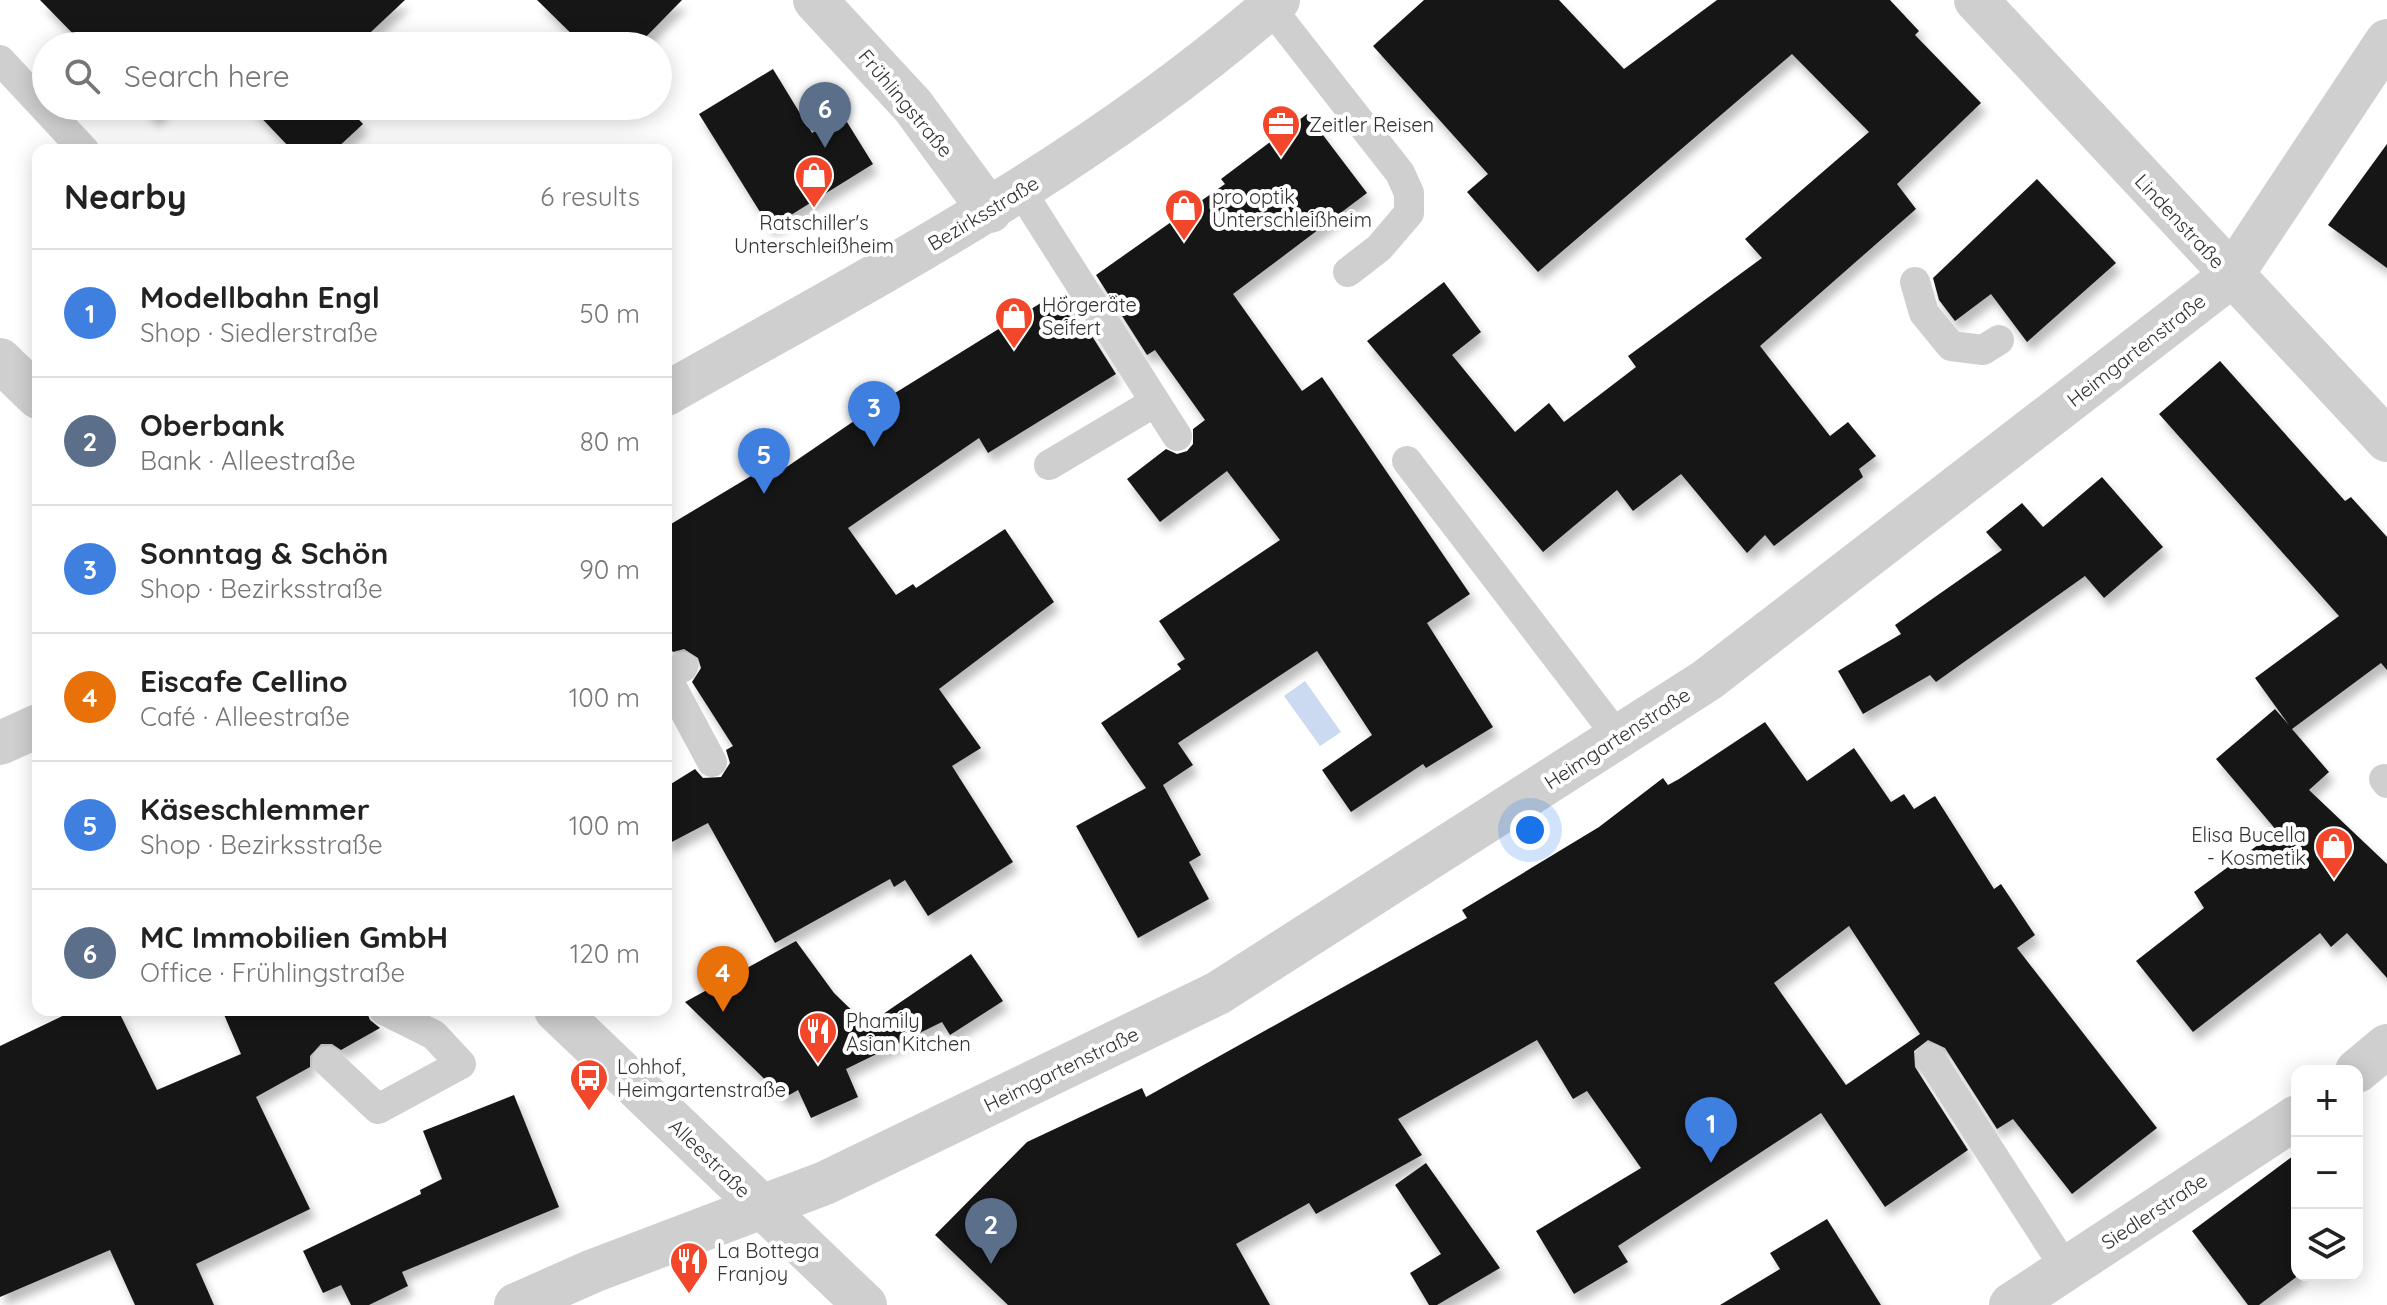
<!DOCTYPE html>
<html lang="en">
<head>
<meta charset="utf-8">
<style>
  :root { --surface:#fff; --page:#f2f2f2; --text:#222; --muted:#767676; --line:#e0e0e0; --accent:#f2472b }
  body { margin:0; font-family:Quicksand,sans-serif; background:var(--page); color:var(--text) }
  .controls { position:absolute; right:24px; bottom:24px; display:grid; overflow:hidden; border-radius:16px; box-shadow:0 4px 20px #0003 }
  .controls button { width:72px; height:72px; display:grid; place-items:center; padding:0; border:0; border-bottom:2px solid var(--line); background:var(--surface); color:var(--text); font:40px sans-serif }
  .you { position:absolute; left:1530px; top:830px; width:28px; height:28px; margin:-20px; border:6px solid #fff; border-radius:50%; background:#1a73e8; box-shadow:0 0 0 12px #1a73e833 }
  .badge { display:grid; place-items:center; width:52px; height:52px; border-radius:50%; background:var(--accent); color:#fff; font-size:26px; font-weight:700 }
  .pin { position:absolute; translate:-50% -66px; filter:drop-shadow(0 2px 4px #0008) }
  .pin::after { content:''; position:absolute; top:42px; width:28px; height:24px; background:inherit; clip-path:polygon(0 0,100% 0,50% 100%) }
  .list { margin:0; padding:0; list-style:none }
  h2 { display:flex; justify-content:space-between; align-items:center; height:104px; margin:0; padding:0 32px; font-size:34px }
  h2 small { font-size:26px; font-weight:400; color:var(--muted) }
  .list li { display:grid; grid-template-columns:52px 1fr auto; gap:24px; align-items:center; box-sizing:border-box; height:128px; padding:0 32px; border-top:2px solid var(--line) }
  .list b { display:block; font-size:30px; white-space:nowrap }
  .list p { margin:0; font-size:26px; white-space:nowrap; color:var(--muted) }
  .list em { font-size:26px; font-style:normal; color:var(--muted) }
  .icon { flex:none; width:44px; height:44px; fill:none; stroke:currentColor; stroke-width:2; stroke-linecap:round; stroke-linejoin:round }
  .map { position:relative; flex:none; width:2387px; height:1305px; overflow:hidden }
  .search { position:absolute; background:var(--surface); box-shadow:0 4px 20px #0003; left:32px; top:32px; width:640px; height:88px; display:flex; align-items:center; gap:20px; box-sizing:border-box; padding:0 28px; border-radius:44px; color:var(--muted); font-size:30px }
  .panel { position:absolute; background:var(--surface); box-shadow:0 4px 20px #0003; left:32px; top:144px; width:640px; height:872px; border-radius:16px }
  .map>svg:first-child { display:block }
  .water { fill:#cbdaf0 }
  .building { fill:#191919; fill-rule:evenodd; filter:url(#shadow) }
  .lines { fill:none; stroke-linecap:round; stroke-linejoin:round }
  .service { stroke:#cfcfcf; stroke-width:30 }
  .minor { stroke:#cfcfcf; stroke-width:44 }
  .tertiary { stroke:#cfcfcf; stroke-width:44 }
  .labels { text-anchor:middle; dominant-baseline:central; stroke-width:8; stroke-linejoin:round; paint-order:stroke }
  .street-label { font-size:20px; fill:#323232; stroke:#fff }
  .poi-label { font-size:20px; fill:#323232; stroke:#fff; text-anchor:start }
</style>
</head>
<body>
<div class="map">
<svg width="2387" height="1305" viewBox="0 0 2387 1305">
  <defs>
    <filter id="shadow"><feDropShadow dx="5" dy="9" stdDeviation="4" flood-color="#0004"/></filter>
  </defs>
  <rect width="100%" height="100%" fill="#fff"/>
  <path class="water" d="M1305,681L1341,732L1320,746L1284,696Z"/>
  <path class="building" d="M40,0H405L356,46H85Z
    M537,0H682L637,46H584Z
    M1424,0H1559L1624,69L1717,0H1890L1919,31L1915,35L1981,103L1897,184L1916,209L1760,346L1830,436L1848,422L1876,456L1859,469L1863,477L1774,546L1765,535L1747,553L1681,474L1633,511L1617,490L1543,552L1367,341L1444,282L1481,332L1452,355L1515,432L1549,403L1564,422L1636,367L1628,356L1762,258L1745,239L1869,132L1792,54L1538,272L1467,192L1488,174L1373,46Z
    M773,69L812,133L842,114L873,164L770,228L699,114Z
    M143,106H166L154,117Z
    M250,106H346L363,124L335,150H292Z
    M1307,114L1367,193L1233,294L1302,391L1322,377L1470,594L1427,623L1493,727L1426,768L1423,764L1351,812L1322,770L1372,735L1317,651L1178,743L1193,765L1163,785L1201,855L1189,862L1209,899L1138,938L1076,826L1146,788L1101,723L1181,669L1177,664L1185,659L1159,621L1280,540L1227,471L1160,522L1127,479L1166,449L1177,454L1187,451L1193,444V429L1205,420L1155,350L1147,355L1096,275L1225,184L1221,179Z
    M2387,144V268L2328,225Z
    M2037,179L2116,263L2027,342L1991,294L1955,321L1939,300L1933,278Z
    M1066,295L1116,374L988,453L979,438L848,528L896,595L913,584L916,588L1005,529L1054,602L939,689L981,748L952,766L1013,862L928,916L905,880L894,887L890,879L775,943L708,823L666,845V787L695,769L703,778L721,777L730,763L726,750L733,746L692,682L701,668L698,658L684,649L673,652L666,642V527L766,467L772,477L895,393L1044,301L1048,308Z
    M2220,361L2345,501L2351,497L2387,537V670L2381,663L2292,729L2329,772L2309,790L2387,864V978L2347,933L2331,947L2320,933L2193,1032L2136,961L2204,908L2194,892L2277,831L2216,759L2275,709L2289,725L2255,678L2339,616L2159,414Z
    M2102,477L2163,547L2104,598L2085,576L1936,682L1930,675L1863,714L1838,671L1901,634L1895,625L2002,550L1986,532L2022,503L2043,527Z
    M1765,722L1807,781L1854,748L1891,802L1904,794L1914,809L1935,796L1994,889L2001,884L2035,935L2017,948L2157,1128L2072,1194L2013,1119L1997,1129L1945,1048L1928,1040L1914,1051L1915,1067L1968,1150L1885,1207L1821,1113L1618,1246L1628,1262L1574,1294L1536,1231L1641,1168L1587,1091L1573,1099L1537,1040L1398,1119L1422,1155L1316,1214L1309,1203L1236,1244L1270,1305H1008L935,1235L1027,1142L1142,1088L1146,1097L1467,918L1462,910L1599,827L1663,778L1668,785L1679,779ZM1849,926L1920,1034L1846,1085L1774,983Z
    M796,941L834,993L867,1025L971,954L1003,1001L950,1035L942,1022L846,1069L858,1097L811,1118L798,1090L784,1098L685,1002Z
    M75,1010H118L157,1090L241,1054L222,1010H366L370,1020L380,1028L341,1050L332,1044H321L310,1056V1067L256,1097L310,1209L196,1264L214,1305H135L110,1250L0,1297V1046Z
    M514,1095L559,1207L402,1272L408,1286L369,1305H351L341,1285L323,1293L303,1251L421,1194L420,1190L442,1179L423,1131Z
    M2293,1156L2297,1162L2299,1275L2259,1305H2248L2192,1231Z
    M1426,1163L1500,1268L1437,1305H1429L1410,1273L1441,1254L1395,1185Z
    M1827,1219L1881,1305H1720L1780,1269L1770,1253Z"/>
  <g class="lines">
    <path class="service" d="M1270,7L1400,173L1409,193V213L1379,248L1348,272
      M0,60L84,150
      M1021,191L1177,436
      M1915,282L1924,313L1951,346L1983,350L1999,340
      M1407,461L1618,737
      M1049,465L1155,402
      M683,667L666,676L712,762
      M2384,779L2387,783
      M1930,1058L2066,1269
      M327,1061L378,1109L461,1064L434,1035L384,1010"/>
    <path class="minor" d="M815,0L913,106L990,211
      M1976,0L2387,440
      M0,360L38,397
      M556,1010L865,1305
      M2357,1071L2387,1046
      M516,1305L593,1271L825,1183L1218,993L1707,680L2231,276L2387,41
      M2011,1305L2297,1117"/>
    <path class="tertiary" d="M666,394C878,274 1094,162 1278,0
      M0,743L38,726"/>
  </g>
  <defs>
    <symbol id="office-pin" viewBox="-11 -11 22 30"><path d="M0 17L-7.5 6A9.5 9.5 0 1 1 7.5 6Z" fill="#f2472b" stroke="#fff"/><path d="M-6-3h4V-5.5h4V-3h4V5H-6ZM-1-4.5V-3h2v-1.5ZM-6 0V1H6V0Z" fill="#fff"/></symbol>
    <symbol id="shop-pin" viewBox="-11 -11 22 30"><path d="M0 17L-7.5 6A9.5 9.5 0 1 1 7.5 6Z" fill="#f2472b" stroke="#fff"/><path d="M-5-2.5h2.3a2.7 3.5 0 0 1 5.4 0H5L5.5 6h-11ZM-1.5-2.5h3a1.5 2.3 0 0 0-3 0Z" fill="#fff"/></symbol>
    <symbol id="restaurant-pin" viewBox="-11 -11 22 30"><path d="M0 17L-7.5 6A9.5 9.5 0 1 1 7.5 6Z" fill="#f2472b" stroke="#fff"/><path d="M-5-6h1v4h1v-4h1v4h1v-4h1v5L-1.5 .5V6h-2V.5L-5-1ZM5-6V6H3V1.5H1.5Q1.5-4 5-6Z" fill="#fff"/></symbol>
    <symbol id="bus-pin" viewBox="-11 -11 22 30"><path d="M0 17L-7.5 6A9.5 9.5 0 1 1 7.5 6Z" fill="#f2472b" stroke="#fff"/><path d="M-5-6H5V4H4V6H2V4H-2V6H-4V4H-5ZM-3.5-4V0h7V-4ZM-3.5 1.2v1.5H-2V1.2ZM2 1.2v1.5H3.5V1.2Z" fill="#fff"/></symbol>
  </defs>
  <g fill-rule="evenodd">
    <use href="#office-pin" x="1259" y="102" width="44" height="60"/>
    <use href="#shop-pin" x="792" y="153" width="44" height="60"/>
    <use href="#shop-pin" x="1162" y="186" width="44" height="60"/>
    <use href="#shop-pin" x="992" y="294" width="44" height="60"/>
    <use href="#shop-pin" x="2312" y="824" width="44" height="60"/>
    <use href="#restaurant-pin" x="796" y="1009" width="44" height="60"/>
    <use href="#bus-pin" x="567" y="1056" width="44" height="60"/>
    <use href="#restaurant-pin" x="667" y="1239" width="44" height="60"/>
  </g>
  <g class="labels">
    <g class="street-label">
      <text transform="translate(906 103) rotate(50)">Frühlingstraße</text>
      <text transform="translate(983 213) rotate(-31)">Bezirksstraße</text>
      <text transform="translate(2180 221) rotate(47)">Lindenstraße</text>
      <text transform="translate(2136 350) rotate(-38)">Heimgartenstraße</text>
      <text transform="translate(1617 738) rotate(-33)">Heimgartenstraße</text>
      <text transform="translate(1061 1069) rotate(-26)">Heimgartenstraße</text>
      <text transform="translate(710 1158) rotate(44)">Alleestraße</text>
      <text transform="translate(2154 1211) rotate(-33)">Siedlerstraße</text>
    </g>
    <g class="poi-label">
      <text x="1309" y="124">Zeitler Reisen</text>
      <text x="1212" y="196">pro optik<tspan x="1212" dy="23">Unterschleißheim</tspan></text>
      <text x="814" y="222" text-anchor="middle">Ratschiller's<tspan x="814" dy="23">Unterschleißheim</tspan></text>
      <text x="1042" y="304">Hörgeräte<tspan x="1042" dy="23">Seifert</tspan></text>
      <text x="2306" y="834" text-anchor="end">Elisa Bucella<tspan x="2306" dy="23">- Kosmetik</tspan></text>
      <text x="846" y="1020">Phamily<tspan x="846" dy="23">Asian Kitchen</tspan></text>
      <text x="617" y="1066">Lohhof,<tspan x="617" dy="23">Heimgartenstraße</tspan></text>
      <text x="717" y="1250">La Bottega<tspan x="717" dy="23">Franjoy</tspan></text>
    </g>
  </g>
</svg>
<div class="controls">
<button>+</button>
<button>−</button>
<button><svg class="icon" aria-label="layers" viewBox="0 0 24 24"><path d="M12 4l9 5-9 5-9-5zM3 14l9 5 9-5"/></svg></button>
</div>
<div class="you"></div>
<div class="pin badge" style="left:1711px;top:1163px;background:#3f7fe0">1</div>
<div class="pin badge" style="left:991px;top:1264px;background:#5c6f8a">2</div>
<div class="pin badge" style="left:874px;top:447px;background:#3f7fe0">3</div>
<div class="pin badge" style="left:723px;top:1012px;background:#e8710a">4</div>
<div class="pin badge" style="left:764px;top:494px;background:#3f7fe0">5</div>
<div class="pin badge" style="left:825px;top:148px;background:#5c6f8a">6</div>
<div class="search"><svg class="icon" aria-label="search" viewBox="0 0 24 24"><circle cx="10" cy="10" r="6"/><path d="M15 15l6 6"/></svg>Search here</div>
<section class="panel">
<h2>Nearby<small>6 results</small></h2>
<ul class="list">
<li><span class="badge" style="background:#3f7fe0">1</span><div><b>Modellbahn Engl</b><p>Shop · Siedlerstraße</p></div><em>50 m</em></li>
<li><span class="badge" style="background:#5c6f8a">2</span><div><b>Oberbank</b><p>Bank · Alleestraße</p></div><em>80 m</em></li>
<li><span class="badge" style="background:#3f7fe0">3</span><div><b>Sonntag &amp; Schön</b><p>Shop · Bezirksstraße</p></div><em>90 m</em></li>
<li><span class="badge" style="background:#e8710a">4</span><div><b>Eiscafe Cellino</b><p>Café · Alleestraße</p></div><em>100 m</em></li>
<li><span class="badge" style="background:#3f7fe0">5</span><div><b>Käseschlemmer</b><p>Shop · Bezirksstraße</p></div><em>100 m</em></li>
<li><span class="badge" style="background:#5c6f8a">6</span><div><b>MC Immobilien GmbH</b><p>Office · Frühlingstraße</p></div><em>120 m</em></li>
</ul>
</section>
</div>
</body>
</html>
